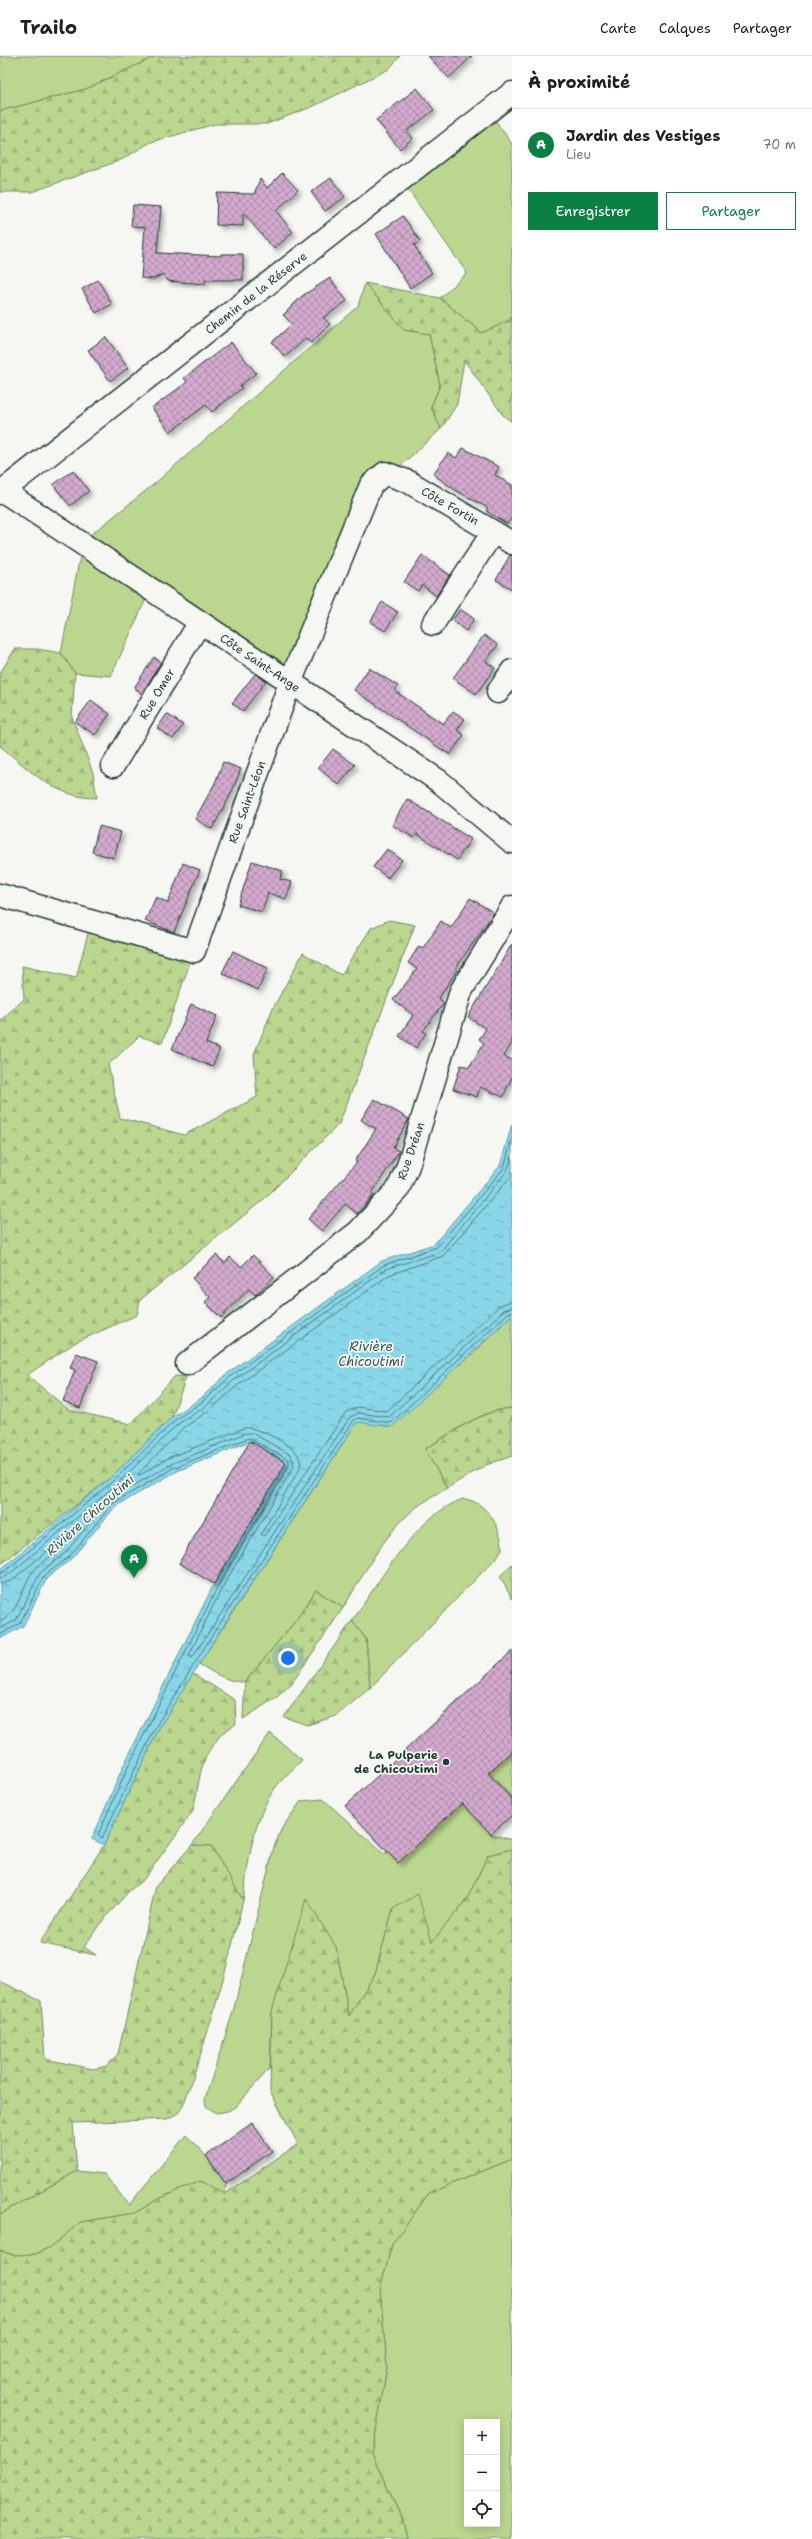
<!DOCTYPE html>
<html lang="fr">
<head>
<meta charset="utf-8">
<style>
  :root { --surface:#fff; --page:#f2f2f2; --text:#202124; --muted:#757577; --line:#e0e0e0; --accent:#0b8043 }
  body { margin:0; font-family:"Shantell Sans",sans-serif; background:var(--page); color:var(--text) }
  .controls { position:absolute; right:12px; bottom:12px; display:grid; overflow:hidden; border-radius:0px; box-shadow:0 2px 10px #0003 }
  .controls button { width:36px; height:36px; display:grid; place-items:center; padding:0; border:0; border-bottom:1px solid var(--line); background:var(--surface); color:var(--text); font:20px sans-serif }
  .you { position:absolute; left:288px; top:1602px; width:14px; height:14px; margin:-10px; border:3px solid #fff; border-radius:50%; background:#1a73e8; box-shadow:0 0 0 6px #1a73e833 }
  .badge { display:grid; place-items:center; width:26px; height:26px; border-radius:50%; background:var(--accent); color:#fff; font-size:13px; font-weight:700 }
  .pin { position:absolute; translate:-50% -33px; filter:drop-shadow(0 1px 2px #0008) }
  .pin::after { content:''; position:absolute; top:21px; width:14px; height:12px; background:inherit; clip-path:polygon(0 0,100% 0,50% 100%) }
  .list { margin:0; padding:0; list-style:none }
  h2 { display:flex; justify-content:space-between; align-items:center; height:52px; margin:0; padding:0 16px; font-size:17px }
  h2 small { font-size:13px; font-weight:400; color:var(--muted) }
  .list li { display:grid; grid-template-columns:26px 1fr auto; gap:12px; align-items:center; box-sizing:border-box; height:72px; padding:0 16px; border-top:1px solid var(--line) }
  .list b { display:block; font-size:15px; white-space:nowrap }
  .list p { margin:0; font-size:13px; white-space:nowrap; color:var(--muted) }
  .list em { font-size:13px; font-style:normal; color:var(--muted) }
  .actions { display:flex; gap:8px; padding:12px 16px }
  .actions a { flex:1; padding:9px 0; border:1px solid var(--accent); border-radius:0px; text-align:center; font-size:14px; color:var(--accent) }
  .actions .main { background:var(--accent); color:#fff }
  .icon { flex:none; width:22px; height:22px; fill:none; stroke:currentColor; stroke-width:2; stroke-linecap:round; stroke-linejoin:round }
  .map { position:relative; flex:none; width:512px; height:2483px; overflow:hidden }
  header { display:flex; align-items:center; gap:24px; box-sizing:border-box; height:56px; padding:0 20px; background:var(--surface); border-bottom:1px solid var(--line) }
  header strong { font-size:19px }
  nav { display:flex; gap:22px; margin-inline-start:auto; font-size:14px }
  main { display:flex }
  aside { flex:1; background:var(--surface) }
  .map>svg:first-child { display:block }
  .grass { fill:#bbd78f; stroke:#6d8a62; fill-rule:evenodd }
  .forest { fill:url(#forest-firs); stroke:#6d8a62 }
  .water { fill:url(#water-ripples); stroke:#5f99a1 }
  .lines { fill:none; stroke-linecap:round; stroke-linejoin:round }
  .shore { stroke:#4a7a7c; stroke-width:1 }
  .building { fill:url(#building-cross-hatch); stroke:#1f3d34; filter:url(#shadow) }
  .minor-casing { stroke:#1f3d34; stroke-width:25 }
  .minor { stroke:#f6f6f2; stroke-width:22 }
  .poi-dot { fill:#1f3d34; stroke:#f6f6f2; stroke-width:1.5 }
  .labels { text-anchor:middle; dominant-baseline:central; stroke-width:3.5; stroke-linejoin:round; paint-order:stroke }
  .street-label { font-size:12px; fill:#1f3d34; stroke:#f6f6f2 }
  .poi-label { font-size:12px; font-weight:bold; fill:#1f3d34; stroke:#f6f6f2; text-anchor:end }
  .water-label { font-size:13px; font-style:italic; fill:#345c58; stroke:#f6f6f2 }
</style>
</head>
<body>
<header>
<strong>Trailo</strong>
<nav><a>Carte</a><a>Calques</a><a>Partager</a></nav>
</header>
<main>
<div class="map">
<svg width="512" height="2483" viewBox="0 0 512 2483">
  <defs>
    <pattern id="forest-firs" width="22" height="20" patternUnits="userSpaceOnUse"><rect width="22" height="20" fill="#bbd78f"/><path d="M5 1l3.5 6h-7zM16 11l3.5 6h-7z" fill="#a0b97c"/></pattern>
    <pattern id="water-ripples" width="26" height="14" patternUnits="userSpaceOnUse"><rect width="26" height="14" fill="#8ad6e9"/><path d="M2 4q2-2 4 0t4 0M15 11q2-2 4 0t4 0" fill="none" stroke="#70afbe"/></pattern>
    <pattern id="building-cross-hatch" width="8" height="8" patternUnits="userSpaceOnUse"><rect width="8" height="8" fill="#d3a9ce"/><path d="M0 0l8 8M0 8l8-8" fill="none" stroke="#ab8ba8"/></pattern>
    <filter id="shadow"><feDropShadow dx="3.5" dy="3.5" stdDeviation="2" flood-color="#0004"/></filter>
  </defs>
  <rect width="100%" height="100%" fill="#f6f6f2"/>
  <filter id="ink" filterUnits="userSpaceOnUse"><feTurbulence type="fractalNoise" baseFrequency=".025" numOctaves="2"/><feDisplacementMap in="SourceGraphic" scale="8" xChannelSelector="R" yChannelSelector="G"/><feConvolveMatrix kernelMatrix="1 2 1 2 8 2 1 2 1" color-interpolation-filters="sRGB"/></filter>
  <g filter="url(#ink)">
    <path class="grass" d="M0,0H156L86,33L0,55Z
      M488,54L512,88V259L510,264L482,277L440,242L467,217L402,125Z
      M365,227L404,274L429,278L440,329L431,351L441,373L398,412L382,432L300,626L152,530L111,620L75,617L61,597L83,485L153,429L358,250Z
      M512,1259V1352C481,1354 451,1377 425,1393L447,1432C437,1439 424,1445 414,1453C383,1479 364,1518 343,1552L316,1534L297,1563L245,1626C229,1627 212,1616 199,1608L357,1366L463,1307Z
      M463,1443C485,1444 502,1471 502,1493L497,1501L370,1632L366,1583L352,1565C381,1524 415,1460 463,1443Z
      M512,1508V1543L500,1520Z
      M270,1677L302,1704C294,1712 285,1720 278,1728C252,1762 249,1804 243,1844L211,1790L192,1789Z
      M512,1695V1743L488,1717Z
      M323,1743L385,1799L387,1795L462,1747L491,1778L512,1784V1793L488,1799L467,1843L432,1886L393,1853L375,1918L349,1960L336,1891L272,1955L270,2012L235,2051L228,2055L216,2057L206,2050L205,2043L233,1956L274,1791L282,1772L301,1745Z
      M186,2079L206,2100L226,2128L225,2138L160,2142L135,2157L81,2166L50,2191L36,2198L14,2199L0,2195V2158L77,2115L104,2118L129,2149Z
      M512,2103V2483H408L410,2480L372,2398L387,2311L380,2233L392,2188L429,2137ZM467,2366H497V2468H467Z"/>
    <path class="forest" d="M156,0H400L389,13L314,50L267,68H215L151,86L121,104L32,136H0V55L86,33Z
      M365,227L440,242L482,277L510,264L512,259V366L503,359L464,304L457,348L441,373L431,351L440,329L429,278L404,274Z
      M15,593H37L61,597L75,617L72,661L93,717L97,742C55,742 31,715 0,690V617Z
      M389,864L415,869L339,1068L264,1143L140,1244L137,1259L76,1286L27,1319L69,1354L131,1368L175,1320L186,1321L172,1361L110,1422L0,1509V965L24,943L22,910L76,922L91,866L194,895L162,987L139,980L108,1009L120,1062L184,1079L257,1041L254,998L273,952L303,897L341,919L371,872Z
      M512,1352V1400L486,1409L447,1432L425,1393C451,1378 481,1354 512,1352Z
      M316,1534L343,1552L292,1627L277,1641L243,1663L245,1626L297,1563Z
      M352,1565L366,1583L370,1632L336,1660L307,1669L284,1661Z
      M192,1617L235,1644L236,1668L222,1677L208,1696L201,1714L193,1755L144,1823L128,1836L99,1869L84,1891L96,1899L40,1887L104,1789L159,1672Z
      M192,1789L211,1790L243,1844C227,1914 207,1982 183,2050L178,2057L167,2063L73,2067L77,2115L0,2158V1925L41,1945L45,2003L93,2013L107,2010L118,1998L156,1830Z
      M512,1793V2103L429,2137L392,2188L380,2233L387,2311L372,2398L410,2481L408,2483H0V2195L14,2199L36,2198L50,2191L81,2166L135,2157L160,2142L201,2125L225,2138L298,2088L270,2035L272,1955L306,1843L336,1891L349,1960L375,1918L393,1853L418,1838L432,1886L467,1843L488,1799Z"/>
    <path class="water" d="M512,1068V1259L392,1371L357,1366L220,1575L159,1672L104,1789L92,1783L122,1713L214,1528L286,1406L250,1385L175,1416L115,1451L71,1503L47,1522L23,1570L0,1583V1514L110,1422L172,1361L200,1343L228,1317L382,1205L434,1188L500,1110Z"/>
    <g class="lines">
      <path class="shore" d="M512,1119L443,1200L389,1219L238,1329L210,1354L182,1373L138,1418L140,1419L168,1402L244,1372C254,1369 293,1389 298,1399C301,1404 301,1409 299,1414L261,1478L264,1480L346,1356L358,1351L387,1355L500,1249L512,1245
        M0,1517L4,1516L113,1425L175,1364L202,1346L231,1320L384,1209L437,1191L504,1112L512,1083
        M0,1522L7,1520L116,1429L178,1368L206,1350L234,1324L386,1213L440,1196L507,1115L512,1101
        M0,1528L11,1525L71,1475H74C71,1491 47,1501 37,1511C20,1528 24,1552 0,1566
        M0,1573L16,1564L40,1517L65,1497L109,1444L171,1408L246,1377H252L291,1399L294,1410L222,1532L189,1599L192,1602L350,1361L358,1357L389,1361L504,1254L512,1251
        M0,1579L20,1567L44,1520L69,1501L112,1448L173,1412L249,1382L289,1404V1409L218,1530L126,1715L98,1779L102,1782L156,1670L216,1573L354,1364L358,1362L391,1367L508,1257L512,1256"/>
    </g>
    <path class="building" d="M428,0H472L449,22Z
      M417,32L434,54L407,75L413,82L400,93L376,64Z
      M282,117L298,134L276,155L293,176L274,193L243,157V170L216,169L217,137L254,138L260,123L267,132Z
      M331,122L345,141L325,155L311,136Z
      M133,149L161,151L157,197L221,200V198H243V224H205V228L168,225L163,218L154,223L141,222L145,171L131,170Z
      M403,160L420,185L414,189L432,217L410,232L376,178Z
      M330,222L347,245L323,262L330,268L311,287L306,282L285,301L272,286L292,268L283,259L302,240Z
      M98,224L112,248L96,257L82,233Z
      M106,281L128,312L110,325L88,294Z
      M231,286L256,317L240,330L242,332L212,356L206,349L170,376L152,352L187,326L184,322Z
      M463,392L499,411L495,419L512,429V461L507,468L486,455L488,452L455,434L433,418L448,397L456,402Z
      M73,414L89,435L70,450L53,429Z
      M422,499L450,519L436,540L422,529L418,535L404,526Z
      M510,499H512V533L496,524Z
      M382,546L398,556L385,575L370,566Z
      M460,553L474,563L466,575L452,564Z
      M484,579L498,589L486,605L495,612L476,638L453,622Z
      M154,601L161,606L142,638L134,632Z
      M369,612L398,630L395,635L443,668L453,655L465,663L457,674L464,679L450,699L354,634Z
      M255,618L266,625L243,655L232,647Z
      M91,644L110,658L95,679L75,666Z
      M167,658L183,669L173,683L157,672Z
      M333,693L355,709L339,729L318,712Z
      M223,706L241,713L230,740L212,773L195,763L215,727Z
      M407,743L471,783L457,804L417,778L414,782L392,769Z
      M99,770L121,776L114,802L92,796Z
      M387,793L402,804L388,822L373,811Z
      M252,805L283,815L280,823L292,826L286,843L268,837L262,856L238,849Z
      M183,807L200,814L174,876L145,865L156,841L168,847Z
      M470,842L494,857L455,913L457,914L439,942L444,947L423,975L426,977L416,992L399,980L413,959L393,944L417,913L408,907L419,890L423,892L441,865L451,872Z
      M512,888V987L504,1000L512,1004V1021L503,1041L480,1031L477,1041L453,1033L461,1009L469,1011L484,987L479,983L486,973L468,961Z
      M233,895L268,912L258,934L222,917Z
      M191,948L217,960L206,987L220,993L212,1011L172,993Z
      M374,1043L409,1063L393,1092L399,1095L372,1137L374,1139L357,1158L345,1148L322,1175L308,1163L357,1106L355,1105L376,1073L361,1064Z
      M216,1199L225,1207L230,1201L241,1211L253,1199L274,1221L255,1239L249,1233L221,1262L205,1246L210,1241L192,1222Z
      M76,1297L98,1305L80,1352L63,1345L75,1314L70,1312Z
      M250,1385L286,1407L214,1528L179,1507Z
      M512,1595V1695L488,1717L512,1743V1759L491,1778L462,1747L398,1807L345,1750Z
      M252,2067L272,2095L226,2128L206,2100Z"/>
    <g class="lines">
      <defs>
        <path id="minor" d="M0,433L439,725L512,786
          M0,437L512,37
          M433,568L493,476
          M498,636L512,615
          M113,710L200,566
          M0,839L194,895L290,627L371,429L385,417L409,426L512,487
          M187,1308L358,1176L398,1133L408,1110L461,935L512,851"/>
      </defs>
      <use href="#minor" class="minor-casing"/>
      <use href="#minor" class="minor"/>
    </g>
  </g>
  <circle class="poi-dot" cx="446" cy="1706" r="4"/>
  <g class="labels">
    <g class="street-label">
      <text transform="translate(256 237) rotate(-38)">Chemin de la Réserve</text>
      <text transform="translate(450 450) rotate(30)">Côte Fortin</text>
      <text transform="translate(260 607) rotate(34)">Côte Saint-Ange</text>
      <text transform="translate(157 638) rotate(-59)">Rue Omer</text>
      <text transform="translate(247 746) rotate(-70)">Rue Saint-Léon</text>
      <text transform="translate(411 1095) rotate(-71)">Rue Dréan</text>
    </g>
    <g class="poi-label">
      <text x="438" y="1699">La Pulperie<tspan x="438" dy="14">de Chicoutimi</tspan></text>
    </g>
    <g class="water-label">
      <text x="371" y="1290">Rivière<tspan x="371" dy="15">Chicoutimi</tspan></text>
      <text transform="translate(90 1459) rotate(-42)">Rivière Chicoutimi</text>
    </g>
  </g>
</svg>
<div class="controls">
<button>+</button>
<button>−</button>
<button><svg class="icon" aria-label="locate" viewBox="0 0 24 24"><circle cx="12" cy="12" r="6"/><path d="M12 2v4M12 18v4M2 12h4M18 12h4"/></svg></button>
</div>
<div class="you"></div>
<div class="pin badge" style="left:134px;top:1522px">A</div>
</div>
<aside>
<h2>À proximité<small></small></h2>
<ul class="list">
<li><span class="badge">A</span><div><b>Jardin des Vestiges</b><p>Lieu</p></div><em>70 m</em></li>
</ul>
<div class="actions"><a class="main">Enregistrer</a><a>Partager</a></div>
</aside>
</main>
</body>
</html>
